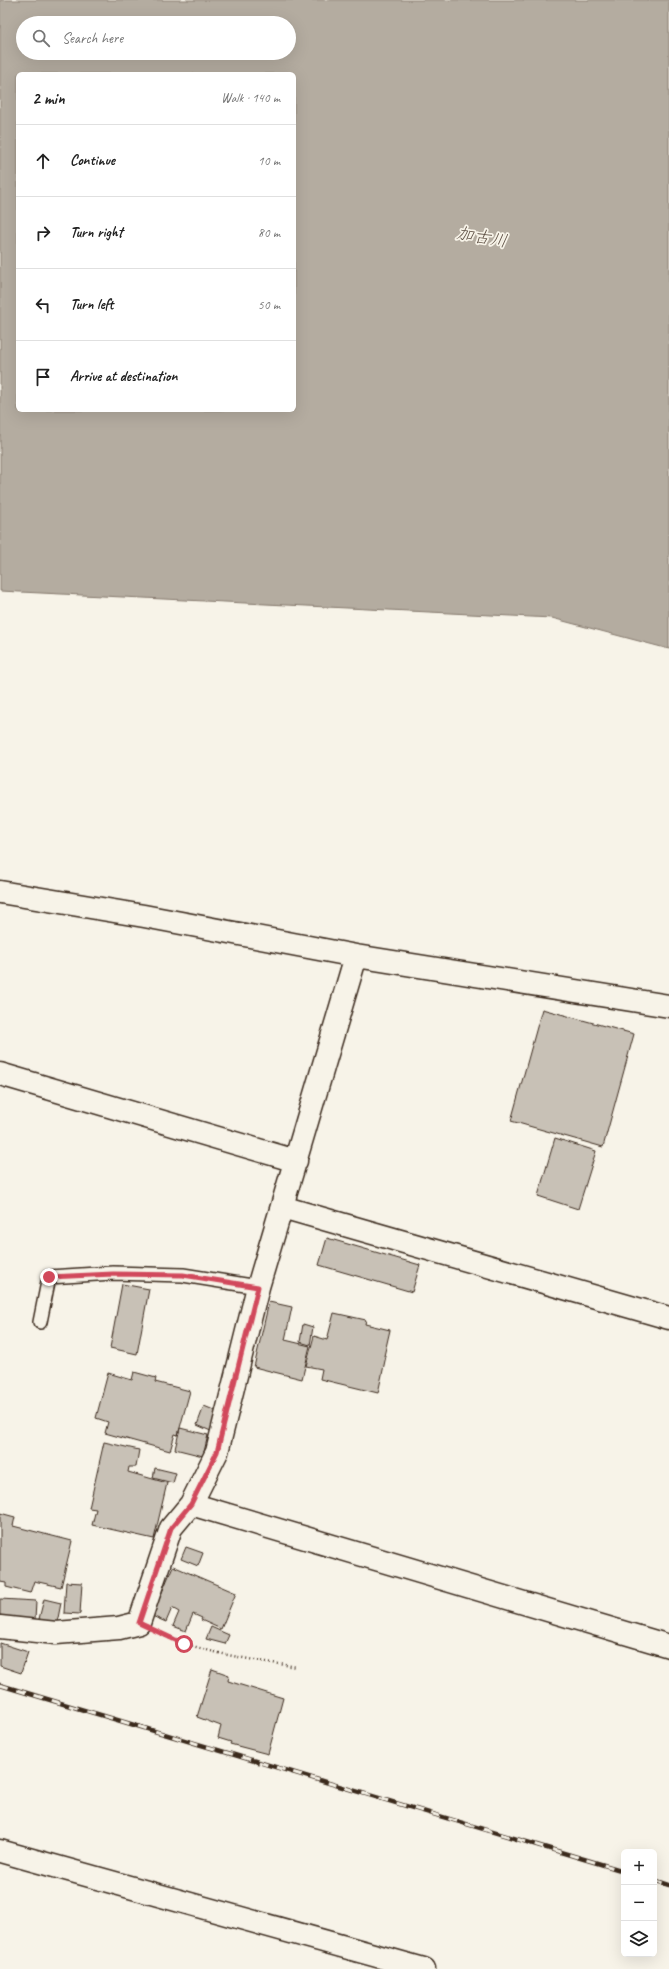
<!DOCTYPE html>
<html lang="en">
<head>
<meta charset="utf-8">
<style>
  :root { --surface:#fff; --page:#f6f6f6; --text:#222; --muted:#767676; --line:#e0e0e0 }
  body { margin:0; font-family:Caveat,"Klee One",sans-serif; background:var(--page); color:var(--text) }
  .controls { position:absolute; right:12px; bottom:12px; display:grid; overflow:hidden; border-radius:6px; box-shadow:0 4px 16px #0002 }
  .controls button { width:36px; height:36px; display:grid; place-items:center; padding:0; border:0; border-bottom:1px solid var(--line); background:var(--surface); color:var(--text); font:20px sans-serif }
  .stop { position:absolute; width:12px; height:12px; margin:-9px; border:3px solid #d1495b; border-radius:50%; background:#fff }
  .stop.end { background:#d1495b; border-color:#fff; box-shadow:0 1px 4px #0008 }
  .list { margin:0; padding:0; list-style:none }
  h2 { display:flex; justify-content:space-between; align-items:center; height:52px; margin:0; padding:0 16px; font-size:17px }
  h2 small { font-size:13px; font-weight:400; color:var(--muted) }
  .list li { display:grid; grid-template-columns:26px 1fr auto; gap:12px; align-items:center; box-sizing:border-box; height:72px; padding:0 16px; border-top:1px solid var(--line) }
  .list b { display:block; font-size:15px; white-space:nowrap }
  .list em { font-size:13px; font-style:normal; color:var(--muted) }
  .icon { flex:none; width:22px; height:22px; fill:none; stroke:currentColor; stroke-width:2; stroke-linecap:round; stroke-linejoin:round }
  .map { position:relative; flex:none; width:669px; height:1969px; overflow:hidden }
  .search { position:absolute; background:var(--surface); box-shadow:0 4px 16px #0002; left:16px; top:16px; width:280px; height:44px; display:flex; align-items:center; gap:10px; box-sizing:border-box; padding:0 14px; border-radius:22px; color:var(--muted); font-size:15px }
  .panel { position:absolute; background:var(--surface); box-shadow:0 4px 16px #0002; left:16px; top:72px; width:280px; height:340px; border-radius:6px }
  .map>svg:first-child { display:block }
  .water { fill:#b4aca0; stroke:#84786c; fill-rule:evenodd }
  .building { fill:#c8c1b6; stroke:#3b2a1e }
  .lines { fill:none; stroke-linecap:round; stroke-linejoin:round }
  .lane-casing { stroke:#3b2a1e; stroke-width:16 }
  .street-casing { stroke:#3b2a1e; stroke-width:25 }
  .path { stroke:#3b2a1e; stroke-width:2.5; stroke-dasharray:1 3; stroke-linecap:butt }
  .lane { stroke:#f7f3e8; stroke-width:13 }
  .street { stroke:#f7f3e8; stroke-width:22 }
  .rail-casing { stroke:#3b2a1e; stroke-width:4.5 }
  .rail { stroke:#f7f3e8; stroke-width:3; stroke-dasharray:9; stroke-linecap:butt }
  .route { stroke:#d1495b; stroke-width:5 }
  .labels { text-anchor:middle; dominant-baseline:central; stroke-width:3.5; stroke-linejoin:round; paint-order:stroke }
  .water-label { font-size:17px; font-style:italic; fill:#5f5145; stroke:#f7f3e8 }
</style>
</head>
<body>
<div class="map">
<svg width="669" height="1969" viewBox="0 0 669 1969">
  <rect width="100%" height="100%" fill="#f7f3e8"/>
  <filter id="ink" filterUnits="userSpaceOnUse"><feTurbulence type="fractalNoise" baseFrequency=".025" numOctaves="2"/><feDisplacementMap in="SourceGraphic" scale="8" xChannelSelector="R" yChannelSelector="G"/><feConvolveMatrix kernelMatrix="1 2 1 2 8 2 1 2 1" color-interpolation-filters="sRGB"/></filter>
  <g filter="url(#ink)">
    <path class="water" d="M0,0H669V649L552,618L0,591ZM23,23H289V53H23ZM18,74H294V410H18Z"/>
    <path class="building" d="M542,1009L634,1034L603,1147L511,1121Z
      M555,1138L596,1151L578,1209L538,1196Z
      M327,1238L420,1265L412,1292L319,1265Z
      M122,1284L149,1289L137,1354L110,1348Z
      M269,1302L292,1307L285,1340L310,1346L302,1379L254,1367Z
      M334,1313L366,1320L365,1324L390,1330L384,1356H386L378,1393L320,1379L322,1369L306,1366L314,1336L327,1340Z
      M303,1324L313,1327L310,1345L300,1342Z
      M134,1372L156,1378L155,1382L190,1391L178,1435L175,1434L170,1451L105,1433L108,1422L96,1418L108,1373L132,1380Z
      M204,1406L221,1413L213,1432L197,1425Z
      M180,1428L208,1435L203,1456L175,1449Z
      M104,1442L139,1450L136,1467H129L128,1472L167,1483L154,1539L92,1525L96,1509L89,1508Z
      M155,1468L176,1473L173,1483L153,1478Z
      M0,1513L15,1517L13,1526L72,1541L61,1587L34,1581L30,1593L6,1587V1583L0,1582Z
      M186,1547L203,1553L198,1566L181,1559Z
      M173,1566L236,1593L221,1629L201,1620L202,1618L193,1614L186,1631L173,1626L179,1612L172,1608L166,1622L152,1616Z
      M66,1582L82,1583L80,1614L64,1613Z
      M0,1599L36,1601L35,1620L0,1618Z
      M44,1599L61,1603L57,1623L39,1619Z
      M211,1627L229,1635L225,1644L206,1639Z
      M0,1643L28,1652L21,1673L0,1666Z
      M212,1669L229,1675L228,1681L283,1698L268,1754L230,1744L231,1742L218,1738L221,1726L197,1717Z"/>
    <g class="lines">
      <defs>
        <path id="lane" d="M40,1322L49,1277L113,1273L183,1275L258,1287"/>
        <path id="street" d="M0,892L144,916L356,956L669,1006
          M0,1074L296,1161
          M282,1207L669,1318
          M191,1504L669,1646
          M0,1627L56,1633L119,1628L139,1623L171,1528L191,1504L217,1452L258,1287L356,956
          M0,1851L424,1969"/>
      </defs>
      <use href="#lane" class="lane-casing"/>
      <use href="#street" class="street-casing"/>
      <path class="path" d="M162,1634C204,1654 251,1659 297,1667"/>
      <use href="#lane" class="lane"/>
      <use href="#street" class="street"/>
      <defs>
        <path id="rail" d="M0,1685L624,1871
          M654,1880L669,1885"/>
      </defs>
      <use href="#rail" class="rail-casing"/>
      <use href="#rail" class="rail"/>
    </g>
  </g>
  <g class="lines" filter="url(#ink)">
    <path class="route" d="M49,1277L113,1274L183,1275L258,1287L217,1452L191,1504L171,1528L139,1623L184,1644"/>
  </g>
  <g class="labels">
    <g class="water-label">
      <text transform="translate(482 237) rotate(10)">加古川</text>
    </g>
  </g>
</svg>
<div class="controls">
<button>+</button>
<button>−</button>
<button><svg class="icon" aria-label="layers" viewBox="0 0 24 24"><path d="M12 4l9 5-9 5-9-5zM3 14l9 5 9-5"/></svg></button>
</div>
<div class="stop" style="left:184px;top:1644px"></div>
<div class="stop end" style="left:49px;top:1277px"></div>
<div class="search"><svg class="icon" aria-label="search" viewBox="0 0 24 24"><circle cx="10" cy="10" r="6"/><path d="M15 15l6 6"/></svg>Search here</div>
<section class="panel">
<h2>2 min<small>Walk · 140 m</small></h2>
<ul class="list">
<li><svg class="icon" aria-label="ahead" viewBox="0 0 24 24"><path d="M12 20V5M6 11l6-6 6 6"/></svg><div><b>Continue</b></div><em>10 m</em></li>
<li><svg class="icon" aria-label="right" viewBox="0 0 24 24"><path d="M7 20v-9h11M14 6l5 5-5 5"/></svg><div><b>Turn right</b></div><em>80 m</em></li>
<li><svg class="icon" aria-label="left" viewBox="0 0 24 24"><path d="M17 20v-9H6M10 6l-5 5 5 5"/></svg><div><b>Turn left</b></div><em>50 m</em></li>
<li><svg class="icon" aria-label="arrive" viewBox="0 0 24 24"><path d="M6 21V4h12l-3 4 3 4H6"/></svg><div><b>Arrive at destination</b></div></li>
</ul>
</section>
</div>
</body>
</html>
